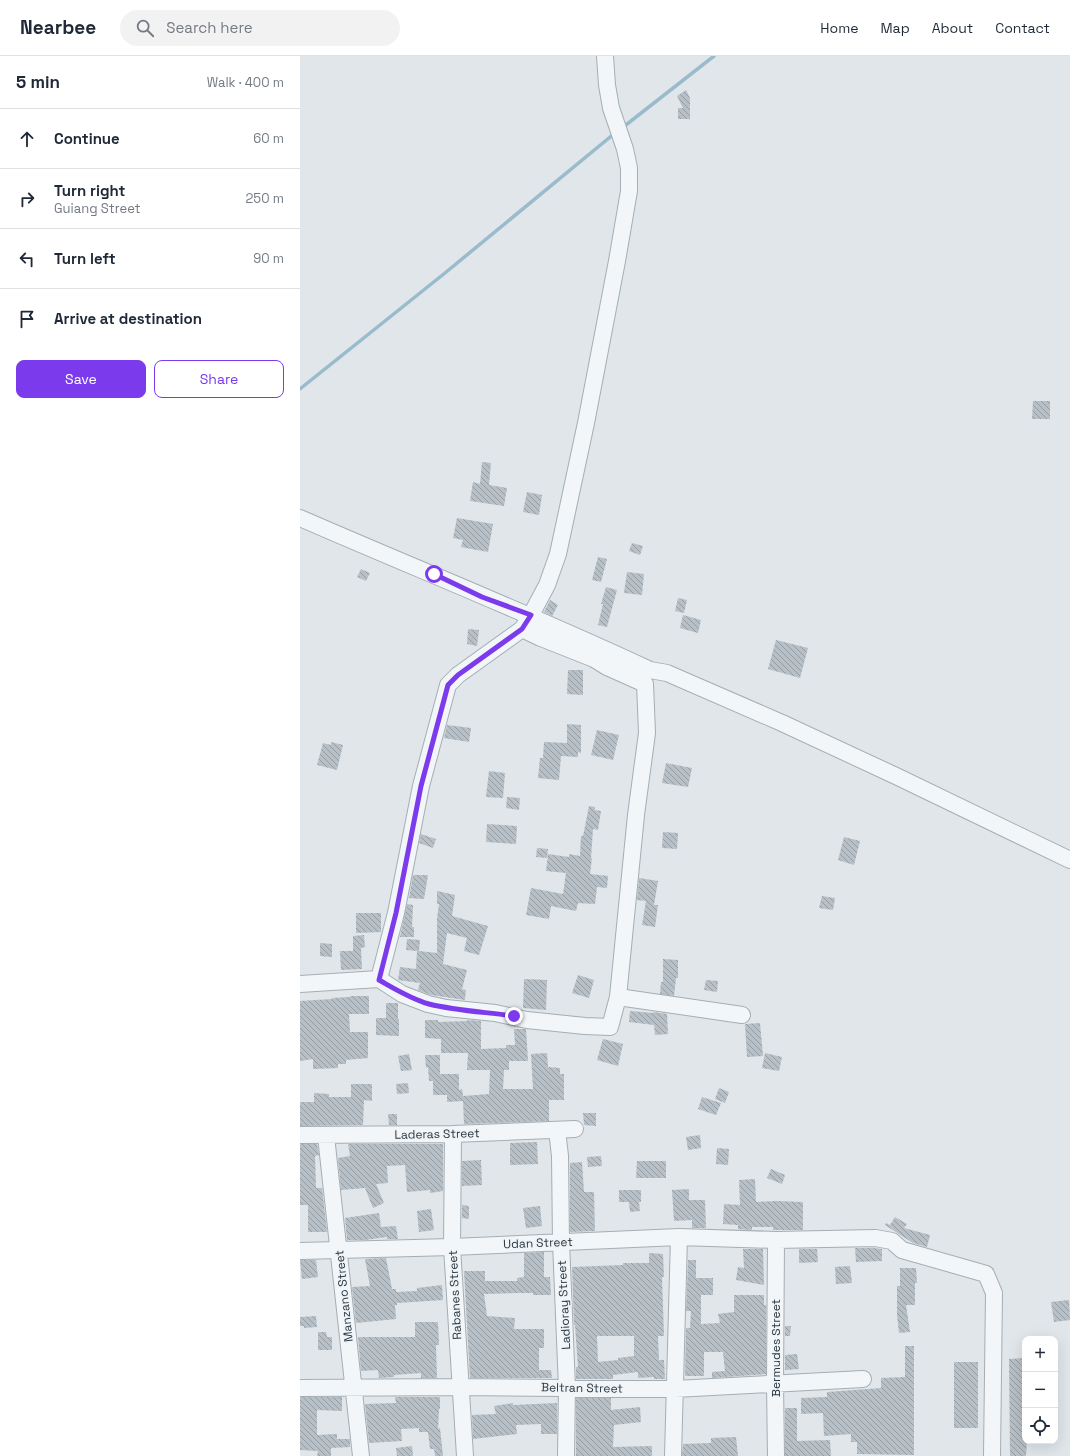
<!DOCTYPE html>
<html lang="en">
<head>
<meta charset="utf-8">
<style>
  :root { --surface:#fff; --page:#f2f2f3; --text:#1f2937; --muted:#747a83; --line:#e0e1e3; --accent:#7c3aed }
  body { margin:0; font-family:"Space Grotesk",sans-serif; background:var(--page); color:var(--text) }
  .controls { position:absolute; right:12px; bottom:12px; display:grid; overflow:hidden; border-radius:8px; box-shadow:0 4px 16px #0002 }
  .controls button { width:36px; height:36px; display:grid; place-items:center; padding:0; border:0; border-bottom:1px solid var(--line); background:var(--surface); color:var(--text); font:20px sans-serif }
  .stop { position:absolute; width:12px; height:12px; margin:-9px; border:3px solid #7c3aed; border-radius:50%; background:#fff }
  .stop.end { background:#7c3aed; border-color:#fff; box-shadow:0 1px 4px #0008 }
  .list { margin:0; padding:0; list-style:none }
  h2 { display:flex; justify-content:space-between; align-items:center; height:52px; margin:0; padding:0 16px; font-size:17px }
  h2 small { font-size:13px; font-weight:400; color:var(--muted) }
  .list li { display:grid; grid-template-columns:26px 1fr auto; gap:12px; align-items:center; box-sizing:border-box; height:60px; padding:0 16px; border-top:1px solid var(--line) }
  .list b { display:block; font-size:15px; white-space:nowrap }
  .list p { margin:0; font-size:13px; white-space:nowrap; color:var(--muted) }
  .list em { font-size:13px; font-style:normal; color:var(--muted) }
  .actions { display:flex; gap:8px; padding:12px 16px }
  .actions a { flex:1; padding:9px 0; border:1px solid var(--accent); border-radius:8px; text-align:center; font-size:14px; color:var(--accent) }
  .actions .main { background:var(--accent); color:#fff }
  .icon { flex:none; width:22px; height:22px; fill:none; stroke:currentColor; stroke-width:2; stroke-linecap:round; stroke-linejoin:round }
  .map { position:relative; flex:none; width:770px; height:1400px; overflow:hidden }
  header { display:flex; align-items:center; gap:24px; box-sizing:border-box; height:56px; padding:0 20px; background:var(--surface); border-bottom:1px solid var(--line) }
  header strong { font-size:19px }
  nav { display:flex; gap:22px; margin-inline-start:auto; font-size:14px }
  .search { width:280px; height:36px; background:var(--page); display:flex; align-items:center; gap:10px; box-sizing:border-box; padding:0 14px; border-radius:22px; color:var(--muted); font-size:15px }
  main { display:flex }
  aside { flex:1; background:var(--surface) }
  .map>svg:first-child { display:block }
  .lines { fill:none; stroke-linecap:round; stroke-linejoin:round }
  .stream { stroke:#9abbcc; stroke-width:3.5 }
  .building { fill:url(#building-back-hatch); fill-rule:evenodd }
  .minor-casing { stroke:#a5aeb4; stroke-width:18 }
  .minor { stroke:#f3f6f8; stroke-width:16 }
  .route { stroke:#7c3aed; stroke-width:5 }
  .labels { text-anchor:middle; dominant-baseline:central; stroke-width:3; stroke-linejoin:round; paint-order:stroke }
  .street-label { font-size:12px; fill:#283742; stroke:#f0f4f7 }
</style>
</head>
<body>
<header>
<strong>Nearbee</strong>
<div class="search"><svg class="icon" aria-label="search" viewBox="0 0 24 24"><circle cx="10" cy="10" r="6"/><path d="M15 15l6 6"/></svg>Search here</div>
<nav><a>Home</a><a>Map</a><a>About</a><a>Contact</a></nav>
</header>
<main>
<aside>
<h2>5 min<small>Walk · 400 m</small></h2>
<ul class="list">
<li><svg class="icon" aria-label="ahead" viewBox="0 0 24 24"><path d="M12 20V5M6 11l6-6 6 6"/></svg><div><b>Continue</b></div><em>60 m</em></li>
<li><svg class="icon" aria-label="right" viewBox="0 0 24 24"><path d="M7 20v-9h11M14 6l5 5-5 5"/></svg><div><b>Turn right</b><p>Guiang Street</p></div><em>250 m</em></li>
<li><svg class="icon" aria-label="left" viewBox="0 0 24 24"><path d="M17 20v-9H6M10 6l-5 5 5 5"/></svg><div><b>Turn left</b></div><em>90 m</em></li>
<li><svg class="icon" aria-label="arrive" viewBox="0 0 24 24"><path d="M6 21V4h12l-3 4 3 4H6"/></svg><div><b>Arrive at destination</b></div></li>
</ul>
<div class="actions"><a class="main">Save</a><a>Share</a></div>
</aside>
<div class="map">
<svg width="770" height="1400" viewBox="0 0 770 1400">
  <defs>
    <pattern id="building-back-hatch" width="6" height="6" patternUnits="userSpaceOnUse"><rect width="6" height="6" fill="#b7c0c7"/><path d="M-1 5l2 2M0 0l6 6M5-1l2 2" fill="none" stroke="#959da3"/></pattern>
  </defs>
  <rect width="100%" height="100%" fill="#e0e6ea"/>
  <g class="lines">
    <path class="stream" d="M322,72L414,0
      M0,333L145,217L315,77"/>
  </g>
  <path class="building" d="M386,34L390,42V65L389,63H378V52H383L377,40Z
    M733,345H750V363H732Z
    M182,406L191,407L189,429L207,432L204,450L170,445L173,426L180,428Z
    M227,436L242,439L239,459L223,456Z
    M157,462L193,468L188,496L161,491L163,484L153,482Z
    M332,487L343,490L340,499L329,495Z
    M298,501L307,503L301,526L292,524Z
    M61,513L70,517L66,525L57,521Z
    M327,516L344,518L342,539L324,537Z
    M306,531L317,534L307,571L298,569L303,548H301Z
    M378,542L387,544L384,557L375,555Z
    M250,544L258,549L252,560L244,556Z
    M383,559L401,564L398,577L380,572Z
    M168,573L179,574L177,590L167,588Z
    M476,584L508,592L500,622L468,613Z
    M268,614H283V639L267,638Z
    M267,668L281,669V697L278,696V701L261,700L259,724L238,722L240,702H243L244,686L267,687Z
    M147,669L171,672L169,686L144,682Z
    M297,674L319,679L313,704L291,699Z
    M31,686L43,689L37,714L17,709L23,687L31,689Z
    M366,707L392,712L388,731L362,727Z
    M189,715L205,717L203,742L186,741Z
    M207,741L220,742L219,754L206,752Z
    M289,750L295,751V754L301,755L298,774L293,773L291,802H292L290,818L308,820L307,832L297,831L295,848L278,847L276,855L251,850L249,863L226,859L231,832L263,838L266,817L246,815L248,798L269,801V798L280,800L281,780H283Z
    M187,768L217,770L216,788L186,786Z
    M363,776L378,777L377,793L362,792Z
    M121,778L136,783L133,792L119,787Z
    M544,781L560,785L554,809L538,804Z
    M237,792L248,793L247,802L236,801Z
    M113,819H128L124,843L109,842Z
    M339,822L358,825L354,849H358L355,871L342,869L346,845L337,844Z
    M137,835L155,839L152,860L188,870L179,899L164,895L167,882L147,877L143,908L167,914L162,933L166,934L165,944L131,939L118,934L120,927L98,924L100,911L116,913L117,895L106,894L107,883L120,884L119,895L137,897V863L139,848H137Z
    M522,840L535,842L533,854L519,852Z
    M107,848L113,849L112,871H114V881H100Z
    M56,857H81V876L56,877Z
    M64,879L65,891L61,892L62,913L41,914L40,895H53V880Z
    M20,887L32,888V901L20,900Z
    M363,903L378,904V922H376L374,940L360,938L361,926H363Z
    M278,919L294,924L289,942L272,937Z
    M224,923L247,924L246,954L223,952Z
    M406,924L418,925L417,936L404,934Z
    M50,940H69V958H49L50,976H68V1002L46,1004V1008H38V1012L13,1013V1003L0,1005V945L32,943V942L50,941Z
    M86,947H98V963H99V980L76,979V962H86Z
    M330,955L353,957V956L367,958L368,978L355,979L354,969L329,966Z
    M125,964H138V966L167,965V964L181,965V993L206,992V989H215L214,973H226L228,1005H209V1014H204L203,1033H233L231,998L247,997L248,1011L260,1012V1018H264V1044H249V1065L164,1068L163,1045L147,1046V1039H133V1025H129L128,1011L126,1012L125,999H140V1018H159V1034L162,1033L163,1040L189,1038L190,1014H167L168,997H141V983L125,982Z
    M460,967L463,1000L447,1001L445,968Z
    M303,983L323,988L318,1010L297,1004Z
    M465,997L482,1001L479,1015L462,1012Z
    M109,998L112,1014L101,1015L98,1000Z
    M108,1027L109,1037L97,1038L96,1028Z
    M51,1028H72V1045L64,1044L63,1069L0,1070V1046H14V1037L29,1038V1041H51Z
    M419,1032L429,1036L425,1047L415,1043Z
    M402,1041L421,1047L416,1059L398,1053Z
    M283,1057H296V1070L284,1069Z
    M88,1058H97V1069H89Z
    M400,1079L401,1092L388,1094L386,1081Z
    M237,1086L238,1108L210,1109V1087Z
    M0,1088H17L19,1099L15,1100L16,1132H22L27,1176H8V1149H0Z
    M48,1088H143V1135L130,1137V1134L107,1136L105,1109L87,1110L88,1127L76,1128L84,1147L73,1152L65,1132L41,1134L38,1102L50,1100Z
    M417,1092L429,1093L428,1109L416,1108Z
    M301,1100L302,1110L288,1111L287,1101Z
    M181,1104L182,1129L162,1130V1105Z
    M337,1105H366V1122H336Z
    M282,1106L284,1136H294L295,1175L270,1176V1107Z
    M471,1113L485,1119L482,1128L467,1122Z
    M455,1123L456,1146L476,1145L503,1146V1174H473V1171H452V1174L438,1173V1169L423,1168L424,1148L440,1149L439,1124Z
    M389,1133V1144H405L406,1172H392V1164L374,1165L372,1134Z
    M319,1134H341V1146H339L340,1155L330,1156L329,1146H319Z
    M162,1149L169,1150V1163L162,1162Z
    M240,1150L242,1170L226,1172L223,1152Z
    M131,1153L134,1174L119,1176L117,1155Z
    M79,1157L81,1171L96,1170L98,1183H87V1181L65,1184H47L45,1162Z
    M595,1161L607,1168L604,1172L630,1179L627,1191L613,1187L585,1169L586,1167L590,1169Z
    M555,1192H574L582,1193V1205L556,1206Z
    M443,1193H463L464,1229L436,1224L438,1211L444,1212Z
    M499,1193H517L518,1206L499,1207Z
    M244,1196V1221H250L251,1239H233V1237H217L184,1238L187,1260L215,1262L214,1273H244V1292H239V1314H251L252,1322H170L164,1215H185V1225H217V1222L224,1221V1197Z
    M349,1197L363,1198L364,1221H362L364,1280H358L359,1304H364L365,1323H354V1321L338,1322V1316L313,1319V1323H276V1311H278L275,1269H274L272,1211L323,1209V1207H349ZM297,1280H334V1300L318,1302V1304L298,1306Z
    M86,1202L92,1233H96V1236L117,1235V1232L142,1229L143,1244L97,1247V1249H95L96,1263L56,1267L52,1231L70,1230L65,1203Z
    M0,1204H16L18,1221L2,1223Z
    M388,1204H396V1222H413V1239H401V1268L420,1267L418,1258L434,1256V1239H464V1249H466V1318L412,1322V1316L425,1315L423,1296H404V1320H385L386,1272H390L391,1255H386Z
    M550,1210L552,1227L536,1228L535,1211Z
    M600,1212H616L617,1227H615V1249H606L610,1276L599,1277L597,1259V1230H600Z
    M769,1244L770,1264L754,1266L751,1246Z
    M16,1260L17,1271L4,1272V1270H0V1261Z
    M115,1266H138L139,1289H136L137,1322H121V1317L94,1319V1321L79,1322L78,1314L61,1315L58,1281H115Z
    M485,1270H491L490,1280H485Z
    M18,1276H26L27,1281H32V1294H18Z
    M605,1290H614V1399L557,1398V1386H551V1378L524,1380L523,1357L501,1358V1342L527,1341V1336L581,1332V1322L605,1321Z
    M497,1298L499,1313L485,1314V1299Z
    M725,1302V1386H727L726,1400H710L709,1303Z
    M654,1306H678V1372H654Z
    M0,1341H42V1355L17,1354V1379L37,1378V1383H50V1391L31,1392V1400H17L18,1395L0,1394Z
    M95,1341H140V1353H139L138,1373L140,1372L143,1400H135L134,1393H130L128,1376H119V1372L101,1373L102,1385L69,1387L65,1348L96,1347Z
    M276,1342H311V1354L340,1351L341,1366L314,1369L313,1391L352,1390V1400H276Z
    M213,1347V1349L257,1347V1378H241V1368L216,1369L217,1378L173,1383L172,1359L196,1358L194,1350Z
    M485,1352H497V1385L530,1384L531,1400H485Z
    M436,1381L438,1400H382L383,1388L411,1387V1382Z
    M112,1390L113,1400H97L96,1392Z"/>
  <g class="lines">
    <defs>
      <path id="minor" d="M0,462C117,513 235,560 350,614L367,617L482,667L596,720L770,804
        M79,923L102,938L128,948L146,952L195,957L227,964L285,970L310,971L318,941L336,759L347,677L345,628L307,611L294,603L241,582L222,573
        M0,928L79,923L96,857L121,730L148,629L158,619L222,573L231,559L247,529L258,498L286,367L317,205L329,135V112L325,93L311,52L307,29L305,0
        M318,941L442,959
        M257,1074L260,1100L261,1186L267,1332L266,1400
        M153,1078L152,1191L165,1400
        M0,1079L153,1078L275,1073
        M26,1080L61,1400
        M0,1195L152,1191L379,1181L476,1184L575,1182L592,1185L602,1194L686,1218L694,1237L692,1400
        M0,1332L161,1331L375,1333L563,1323
        M373,1400L379,1181
        M476,1400L475,1328L476,1184"/>
    </defs>
    <use href="#minor" class="minor-casing"/>
    <use href="#minor" class="minor"/>
  </g>
  <g class="lines">
    <path class="route" d="M134,518L182,541L231,559L222,573L158,619L148,629L121,730L96,857L79,924C95,933 111,943 129,948C157,955 186,956 214,960"/>
  </g>
  <g class="labels">
    <g class="street-label">
      <text transform="translate(137 1078) rotate(-1)">Laderas Street</text>
      <text transform="translate(238 1187) rotate(-2)">Udan Street</text>
      <text transform="translate(155 1239) rotate(-93)">Rabanes Street</text>
      <text transform="translate(44 1240) rotate(-96)">Manzano Street</text>
      <text transform="translate(264 1249) rotate(-93)">Ladioray Street</text>
      <text transform="translate(476 1292) rotate(-90)">Bermudes Street</text>
      <text transform="translate(282 1332) rotate(1)">Beltran Street</text>
    </g>
  </g>
</svg>
<div class="controls">
<button>+</button>
<button>−</button>
<button><svg class="icon" aria-label="locate" viewBox="0 0 24 24"><circle cx="12" cy="12" r="6"/><path d="M12 2v4M12 18v4M2 12h4M18 12h4"/></svg></button>
</div>
<div class="stop" style="left:134px;top:518px"></div>
<div class="stop end" style="left:214px;top:960px"></div>
</div>
</main>
</body>
</html>
